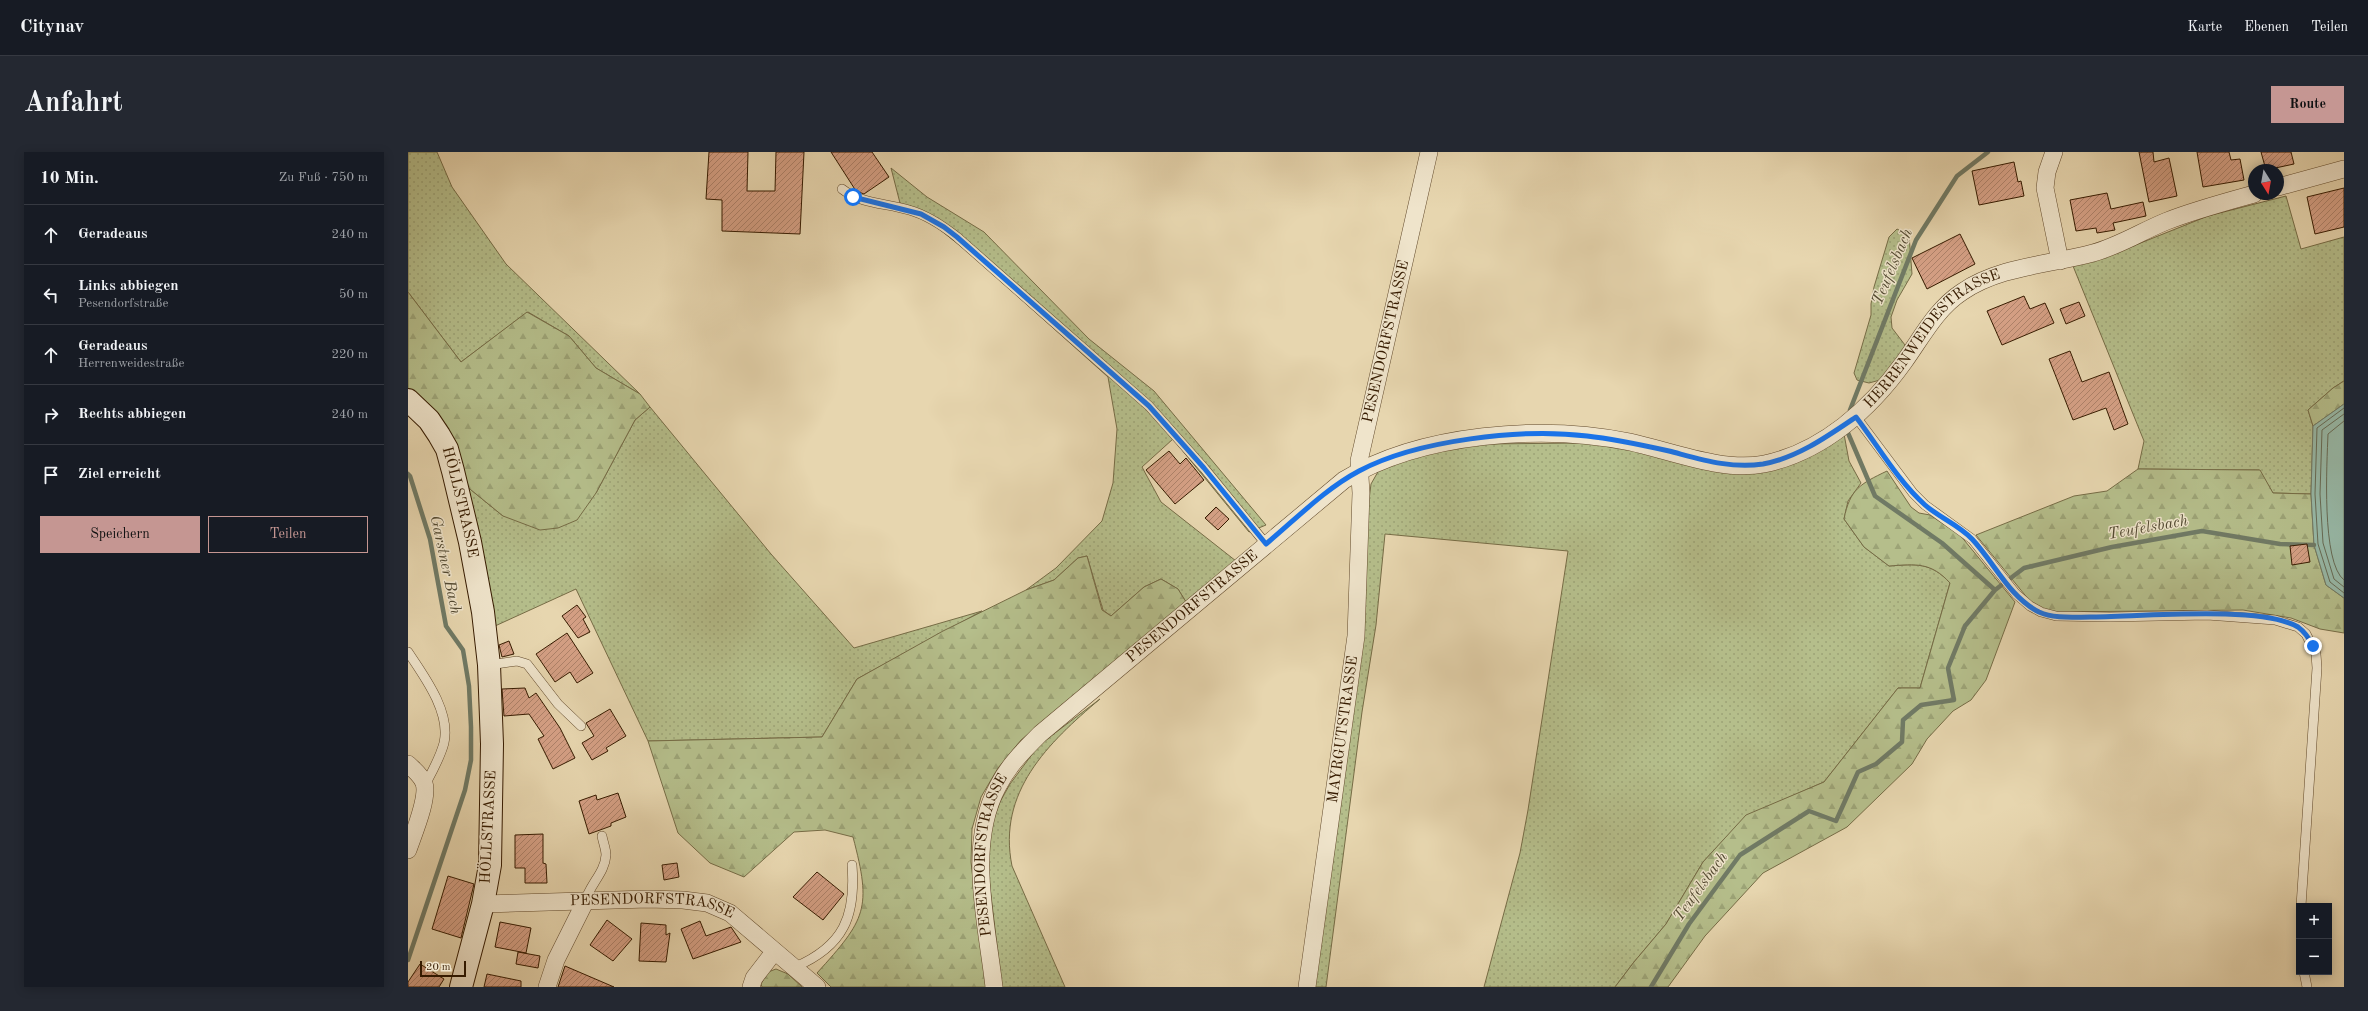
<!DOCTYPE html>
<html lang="de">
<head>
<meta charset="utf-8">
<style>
  :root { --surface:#171b24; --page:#242831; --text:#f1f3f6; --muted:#9ea1a6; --line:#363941; --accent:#c59692 }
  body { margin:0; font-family:"Old Standard TT",serif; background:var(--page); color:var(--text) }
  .controls { position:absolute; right:12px; bottom:12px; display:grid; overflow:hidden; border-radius:0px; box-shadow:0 2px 10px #0003 }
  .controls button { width:36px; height:36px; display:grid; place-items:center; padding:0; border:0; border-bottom:1px solid var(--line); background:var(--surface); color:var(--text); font:20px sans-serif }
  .compass { position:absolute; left:1840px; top:12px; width:36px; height:36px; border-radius:50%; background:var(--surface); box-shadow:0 2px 10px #0003; rotate:169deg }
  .scale { position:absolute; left:12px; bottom:10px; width:46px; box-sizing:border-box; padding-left:4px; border:2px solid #361b00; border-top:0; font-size:11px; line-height:14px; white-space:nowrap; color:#361b00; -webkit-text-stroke:3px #efe4cb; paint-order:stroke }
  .stop { position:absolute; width:12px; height:12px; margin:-9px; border:3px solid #1a73e8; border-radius:50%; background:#fff }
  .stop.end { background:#1a73e8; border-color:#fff; box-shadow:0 1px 4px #0008 }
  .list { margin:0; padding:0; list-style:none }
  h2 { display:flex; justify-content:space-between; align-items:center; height:52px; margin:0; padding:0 16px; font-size:17px }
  h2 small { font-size:13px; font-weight:400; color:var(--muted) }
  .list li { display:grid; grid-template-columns:26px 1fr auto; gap:12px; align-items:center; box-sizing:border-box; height:60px; padding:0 16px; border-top:1px solid var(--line) }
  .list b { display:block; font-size:15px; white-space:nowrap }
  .list p { margin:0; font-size:13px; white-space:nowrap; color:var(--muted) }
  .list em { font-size:13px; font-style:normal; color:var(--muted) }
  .actions { display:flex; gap:8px; padding:12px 16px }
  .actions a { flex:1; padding:9px 0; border:1px solid var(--accent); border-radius:0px; text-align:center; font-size:14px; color:var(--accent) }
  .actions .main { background:var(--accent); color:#111 }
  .icon { flex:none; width:22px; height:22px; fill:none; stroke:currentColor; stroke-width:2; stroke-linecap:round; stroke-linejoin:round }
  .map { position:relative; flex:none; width:1936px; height:835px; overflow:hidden; border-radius:0px }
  header { display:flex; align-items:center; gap:24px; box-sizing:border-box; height:56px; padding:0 20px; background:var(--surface); border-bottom:1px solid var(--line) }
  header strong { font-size:19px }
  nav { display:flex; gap:22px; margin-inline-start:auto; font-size:14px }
  .intro { display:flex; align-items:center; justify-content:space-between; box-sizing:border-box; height:96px; padding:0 24px }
  h1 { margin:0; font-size:28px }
  .button { padding:10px 18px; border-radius:0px; background:var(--accent); color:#111; font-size:14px; font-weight:700 }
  main { display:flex; gap:24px; padding:0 24px }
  aside { flex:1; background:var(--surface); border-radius:0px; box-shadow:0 2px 10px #0003 }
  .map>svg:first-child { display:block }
  .grass { fill:url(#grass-dots); stroke:#766c46 }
  .forest { fill:url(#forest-firs); stroke:#766c46 }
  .water { fill:#97b9a8; stroke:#707a65 }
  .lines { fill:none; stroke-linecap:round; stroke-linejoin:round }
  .shore { stroke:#666a54; stroke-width:1 }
  .stream { stroke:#707a65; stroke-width:4.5 }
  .building { fill:url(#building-hatch); stroke:#361b00 }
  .lane-casing { stroke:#624a2c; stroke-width:10 }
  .street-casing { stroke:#624a2c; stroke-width:18 }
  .secondary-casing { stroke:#361b00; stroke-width:24 }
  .lane { stroke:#efe4cb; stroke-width:9 }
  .street { stroke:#efe4cb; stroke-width:17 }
  .secondary { stroke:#efe4cb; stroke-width:22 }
  .route { stroke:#1a73e8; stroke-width:5 }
  .labels { text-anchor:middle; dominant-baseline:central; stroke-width:3; stroke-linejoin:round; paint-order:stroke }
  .street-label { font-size:15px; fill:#361b00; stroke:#efe4cb }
  .water-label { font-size:16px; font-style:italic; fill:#534a32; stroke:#efe4cb }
</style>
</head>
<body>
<header>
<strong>Citynav</strong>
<nav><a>Karte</a><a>Ebenen</a><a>Teilen</a></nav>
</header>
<div class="intro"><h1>Anfahrt</h1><a class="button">Route</a></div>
<main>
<aside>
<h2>10 Min.<small>Zu Fuß · 750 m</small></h2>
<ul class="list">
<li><svg class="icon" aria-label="ahead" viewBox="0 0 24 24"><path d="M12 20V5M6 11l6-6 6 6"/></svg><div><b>Geradeaus</b></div><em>240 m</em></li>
<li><svg class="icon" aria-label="left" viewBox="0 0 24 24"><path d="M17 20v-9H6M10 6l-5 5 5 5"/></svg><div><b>Links abbiegen</b><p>Pesendorfstraße</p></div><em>50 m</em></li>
<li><svg class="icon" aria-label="ahead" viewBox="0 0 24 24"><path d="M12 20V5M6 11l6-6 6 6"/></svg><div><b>Geradeaus</b><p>Herrenweidestraße</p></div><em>220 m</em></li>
<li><svg class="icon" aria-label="right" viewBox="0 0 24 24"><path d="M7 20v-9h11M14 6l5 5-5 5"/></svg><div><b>Rechts abbiegen</b></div><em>240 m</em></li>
<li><svg class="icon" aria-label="arrive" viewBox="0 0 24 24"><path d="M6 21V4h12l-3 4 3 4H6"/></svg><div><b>Ziel erreicht</b></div></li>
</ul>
<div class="actions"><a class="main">Speichern</a><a>Teilen</a></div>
</aside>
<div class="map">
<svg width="1936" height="835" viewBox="0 0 1936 835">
  <defs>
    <pattern id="grass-dots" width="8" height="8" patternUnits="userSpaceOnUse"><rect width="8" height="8" fill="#b5be8b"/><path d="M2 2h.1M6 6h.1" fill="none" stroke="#9ca376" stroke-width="1.8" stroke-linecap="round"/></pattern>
    <pattern id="forest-firs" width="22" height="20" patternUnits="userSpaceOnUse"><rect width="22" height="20" fill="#b5be8b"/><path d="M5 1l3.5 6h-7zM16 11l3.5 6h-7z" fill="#9ca376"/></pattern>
    <pattern id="building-hatch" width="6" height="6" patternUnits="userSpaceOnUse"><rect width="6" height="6" fill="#d5a085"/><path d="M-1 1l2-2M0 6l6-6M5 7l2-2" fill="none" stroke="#ae826a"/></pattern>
  </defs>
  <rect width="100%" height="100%" fill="#e7d6af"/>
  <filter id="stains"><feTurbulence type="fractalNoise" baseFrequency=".005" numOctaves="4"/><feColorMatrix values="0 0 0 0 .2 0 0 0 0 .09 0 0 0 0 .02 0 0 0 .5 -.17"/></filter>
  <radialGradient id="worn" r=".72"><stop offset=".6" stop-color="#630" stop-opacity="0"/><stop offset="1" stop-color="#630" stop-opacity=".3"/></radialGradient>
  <path class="grass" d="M0,0H29L44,35L98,112L232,242L188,216L161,184L120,160L53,210L0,140Z
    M483,16L519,45L576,80L681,187L746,239L858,373L841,380L765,287L734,315L753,350L828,409L778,450L770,437L753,427L736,435L703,464L695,458L679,404L670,406L646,428L618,438L648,416L694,369L705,331L709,277L700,225L560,100L521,69L492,51Z
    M1878,44L1893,97L1936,85V229L1925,236L1900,258L1905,274L1903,342L1865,341L1851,318L1730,317L1736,289L1665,114L1695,106L1800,64Z
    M1489,77L1501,83L1504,122L1489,148L1483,165L1484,176L1497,193L1494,208L1472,228L1461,231L1449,228L1446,221L1463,163V152L1466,135L1481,85Z
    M242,255L363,402L446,496L574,459L449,527L414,585L240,589L168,437L87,474L57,333L95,364L188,341L227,268Z
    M1436,282L1441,309L1453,331L1440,349L1436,367L1456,395L1481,414C1508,412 1523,410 1542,431L1512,536H1490L1416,630L1338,664L1295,710L1258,772L1226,810L1207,835H1076L1112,701L1120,658L1160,399L977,382L968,473L954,560L918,835H904L960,356L963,332L971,318L988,310L1041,297L1076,292L1175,291L1217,296L1327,319Z
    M692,547C640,591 589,640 604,714L657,835H594L581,727V680L592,650L602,632L631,593Z"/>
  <path class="forest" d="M0,140L53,210L119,160L161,184L188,216L232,242L242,255L227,268L188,341L169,368L150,376L132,378L95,364L57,333L0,243Z
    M1936,229V252L1905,274L1900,258L1925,236Z
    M1730,317L1852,318L1865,341L1903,342L1906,393L1918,433L1936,446V481L1912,477L1883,466L1835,458L1646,460L1631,455L1621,448L1568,383L1666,344L1699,339Z
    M1479,319L1503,355L1511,361L1522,363L1552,383L1607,450L1578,528L1563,548L1545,559L1519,587L1504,612L1439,675L1355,721L1297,784L1260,835H1207L1226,810L1258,772L1295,710L1338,663L1416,630L1490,536H1512L1542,431C1523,410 1508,412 1481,414L1456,395L1436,367C1442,337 1452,332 1479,319Z
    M679,404L694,458L703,464L736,435L753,427L770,437L778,450L613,588L590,616L573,645L564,677L563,710L578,835H423L409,821C458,767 464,757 445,685L417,678L386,680L336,725L302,711L270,681L240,589L414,585L449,527L535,479L618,438L646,428L670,406Z
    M368,817L380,822L394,835H354L353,832L360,820Z"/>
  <path class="water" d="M1936,252V446L1918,433L1906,393L1903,342L1905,274Z"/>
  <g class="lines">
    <path class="shore" d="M1936,256L1909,276L1907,342L1910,392L1922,430L1936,441
      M1936,262L1914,278L1912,342L1915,391L1926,427L1936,435
      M1936,269L1920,282C1919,310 1913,411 1936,428"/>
    <path class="stream" d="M1442,258L1508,88L1549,24L1580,0
      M1440,281L1467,344L1534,391L1587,438
      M0,322L2,324L22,387L38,474L55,498L61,534L63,575V608L57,638L0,808
      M1243,835L1281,772L1332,703L1401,659L1428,669L1450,620L1468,612L1494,590L1495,568L1513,553L1546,548L1540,516L1557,474L1587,438L1616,416L1704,395L1794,379L1872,392L1906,393"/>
  </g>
  <path class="building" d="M301,0H340L339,39H367L368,0H396L392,82L314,79V48L298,47Z
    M423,0H464L481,25L456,42L451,40L448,39Z
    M1731,0H1745L1746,10L1761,6L1769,44L1741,50Z
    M1789,0H1821L1823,8L1832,7L1836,28L1795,35Z
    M1853,0H1883L1886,12L1858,18Z
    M1606,10L1610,30L1613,29L1616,44L1571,53L1564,19Z
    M1936,36V75L1907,82L1899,45Z
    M1699,41L1703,57L1735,50L1738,64L1705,71L1707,78L1689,81L1688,76L1668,79L1662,48Z
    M1552,82L1567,112L1519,137L1504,106Z
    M1616,144L1622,157L1637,151L1646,171L1594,193L1579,159Z
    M1671,150L1677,164L1658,172L1652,157Z
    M1662,199L1674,230L1701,220L1720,272L1706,278L1698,256L1665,268L1641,207Z
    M761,299L772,312L778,306L796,328L767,352L738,318Z
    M808,355L821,367L810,378L797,366Z
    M1899,392L1902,410L1884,413L1882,394Z
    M169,453L178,465L175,467L182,480L170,486L154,464Z
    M159,481L185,521L169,531L162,520L147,530L128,502Z
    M101,489L106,502L94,505L91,493Z
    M117,536L121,546L128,541L152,576L167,606L145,617L130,587L136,584L121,562L96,564L94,537Z
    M202,557L218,584L198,596L200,599L184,608L174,591L186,584L178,571Z
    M210,641L218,665L203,671V674L181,682L171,649L188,643L189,648Z
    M135,682V711L138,712L139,731H117V716H107V683Z
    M269,711L271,725L256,728L254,713Z
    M409,720L436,742L415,768L385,745Z
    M40,724L66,732L53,786L24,777Z
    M199,768L224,787L205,809L182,793Z
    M292,769L298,784L323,775L333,790L285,807L273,777Z
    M92,770L123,776L118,801L87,795Z
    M233,771L258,773V783L262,781L258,810L231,809Z
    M110,800L132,804L130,816L108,812Z
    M12,812L36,827L31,835H0V830Z
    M157,814L206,835H150Z
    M79,822L113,829V835H76Z"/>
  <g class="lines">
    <defs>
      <path id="lane" d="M434,37C453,52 478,51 501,58C519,63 534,73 549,85L741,254L796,316L858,392
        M1448,265L1505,341L1517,353L1564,387L1608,442L1622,454L1633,460L1648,464L1702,465L1799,463L1867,468L1890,475L1898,482L1908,502L1909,516L1893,754
        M0,500C16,524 43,560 36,591C32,606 24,620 17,633
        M81,513L109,509L119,512L150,552L173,574
        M177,750C181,733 197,721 198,703C198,697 195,690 194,684
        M387,815C436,794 448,764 444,713
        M1896,820L1899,835"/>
      <g id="street">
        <path d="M1646,0L1639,20L1637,36L1652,109"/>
        <path d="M1870,35L1936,17"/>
        <path d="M0,612C6,618 13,623 16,631C21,646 5,683 0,698"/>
        <path id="s1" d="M75,752L240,747L275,748L299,751L322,761L409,835"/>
        <path d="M139,835L148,808L177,750"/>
        <path d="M343,835L346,826L366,800"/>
        <path id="s2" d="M586,835C579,772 558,693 590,634C600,614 616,598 632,582L936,328C1013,281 1134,272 1222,290C1263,299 1314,320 1356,312C1415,300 1463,256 1496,210C1514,185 1528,157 1554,140C1592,114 1641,113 1685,101C1711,94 1734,79 1759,69C1787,58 1817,50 1846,42"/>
        <path id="s3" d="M899,835L948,484L953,341L951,309L1021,0"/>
      </g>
      <g id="secondary">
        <path id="s4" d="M0,248L21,268L31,283L39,297L45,319L62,390L75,460L81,513L84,592L82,713L75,752L53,835"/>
      </g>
    </defs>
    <use href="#lane" class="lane-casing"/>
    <use href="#street" class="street-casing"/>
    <use href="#secondary" class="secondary-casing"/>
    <use href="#lane" class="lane"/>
    <use href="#street" class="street"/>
    <use href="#secondary" class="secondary"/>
  </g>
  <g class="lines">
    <path class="route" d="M445,45L513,62L536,75L549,85L741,254L796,316L858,392C888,367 917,337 951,319C1009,288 1114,276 1179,284C1207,287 1234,293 1261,299C1292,307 1322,317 1355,312C1389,306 1420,284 1448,265C1470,294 1490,329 1517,353C1532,366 1551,373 1564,387C1586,410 1601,445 1631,460C1646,467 1666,465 1682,465C1729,465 1853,453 1890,475C1897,480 1901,486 1905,494"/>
  </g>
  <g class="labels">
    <g class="street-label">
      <text stroke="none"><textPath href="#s3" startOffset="652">PESENDORFSTRASSE</textPath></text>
      <text stroke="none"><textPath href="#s2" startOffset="1314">HERRENWEIDESTRASSE</textPath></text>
      <text stroke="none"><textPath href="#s4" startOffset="118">HÖLLSTRASSE</textPath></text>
      <text stroke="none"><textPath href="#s2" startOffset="470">PESENDORFSTRASSE</textPath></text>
      <text stroke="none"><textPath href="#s3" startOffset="260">MAYRGUTSTRASSE</textPath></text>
      <text transform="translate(81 675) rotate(-87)">HÖLLSTRASSE</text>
      <text stroke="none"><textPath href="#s2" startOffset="134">PESENDORFSTRASSE</textPath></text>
      <text stroke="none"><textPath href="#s1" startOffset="170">PESENDORFSTRASSE</textPath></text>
    </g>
    <g class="water-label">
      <text transform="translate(1485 115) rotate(-67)">Teufelsbach</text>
      <text transform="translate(1740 376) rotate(-10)">Teufelsbach</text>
      <text transform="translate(37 413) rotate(78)">Garstner Bach</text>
      <text transform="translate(1293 735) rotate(-54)">Teufelsbach</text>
    </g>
  </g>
  <rect width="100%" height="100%" filter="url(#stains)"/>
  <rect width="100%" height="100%" fill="url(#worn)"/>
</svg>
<div class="controls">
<button>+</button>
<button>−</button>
</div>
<svg class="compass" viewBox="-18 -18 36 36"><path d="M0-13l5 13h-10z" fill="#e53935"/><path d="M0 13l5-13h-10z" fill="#9ea1a6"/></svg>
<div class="scale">20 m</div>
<div class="stop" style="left:445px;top:45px"></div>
<div class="stop end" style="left:1905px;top:494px"></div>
</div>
</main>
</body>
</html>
